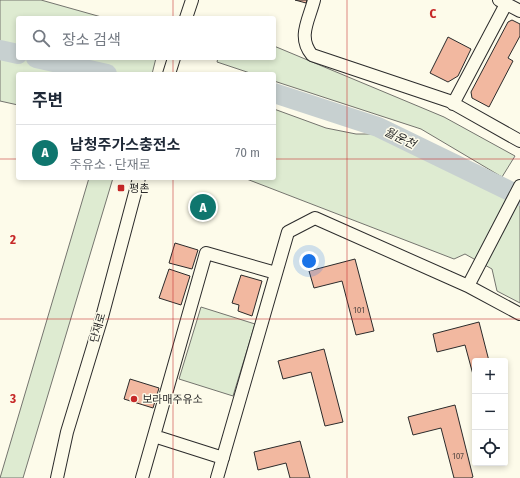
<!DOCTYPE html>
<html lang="ko">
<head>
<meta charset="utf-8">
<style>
  :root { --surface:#fff; --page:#f6f6f7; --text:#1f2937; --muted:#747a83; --line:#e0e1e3; --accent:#0f766e }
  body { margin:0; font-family:"Fira Sans Condensed","Noto Sans KR",sans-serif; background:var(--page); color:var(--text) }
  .controls { position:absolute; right:12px; bottom:12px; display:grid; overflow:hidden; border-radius:4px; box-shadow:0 2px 6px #0003 }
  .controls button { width:36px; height:36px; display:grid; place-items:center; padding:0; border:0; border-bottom:1px solid var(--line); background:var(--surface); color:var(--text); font:20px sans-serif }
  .you { position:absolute; left:309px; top:261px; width:14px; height:14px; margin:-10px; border:3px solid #fff; border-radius:50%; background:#1a73e8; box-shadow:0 0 0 6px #1a73e833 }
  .badge { display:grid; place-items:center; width:26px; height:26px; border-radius:50%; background:var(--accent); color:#fff; font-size:13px; font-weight:700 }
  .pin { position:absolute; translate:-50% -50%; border:2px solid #fff; box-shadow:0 1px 4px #0006 }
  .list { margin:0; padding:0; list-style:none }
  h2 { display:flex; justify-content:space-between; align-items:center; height:52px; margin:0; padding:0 16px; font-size:17px }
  h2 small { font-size:13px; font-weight:400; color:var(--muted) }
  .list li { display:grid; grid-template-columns:26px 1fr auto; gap:12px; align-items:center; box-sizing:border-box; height:56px; padding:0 16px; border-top:1px solid var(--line) }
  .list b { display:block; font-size:15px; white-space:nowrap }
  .list p { margin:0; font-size:13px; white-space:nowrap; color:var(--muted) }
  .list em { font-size:13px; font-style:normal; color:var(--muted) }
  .icon { flex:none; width:22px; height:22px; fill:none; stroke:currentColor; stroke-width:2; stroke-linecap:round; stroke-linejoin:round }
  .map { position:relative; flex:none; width:520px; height:478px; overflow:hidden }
  .search { position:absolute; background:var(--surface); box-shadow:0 2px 6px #0003; left:16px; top:16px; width:260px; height:44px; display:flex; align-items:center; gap:10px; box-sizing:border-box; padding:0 14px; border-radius:4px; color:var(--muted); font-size:15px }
  .panel { position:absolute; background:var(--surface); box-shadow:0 2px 6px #0003; left:16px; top:72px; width:260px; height:108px; border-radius:4px }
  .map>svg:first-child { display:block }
  .green { fill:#deebd1; stroke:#74746e }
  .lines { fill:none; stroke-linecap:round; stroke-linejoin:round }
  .river { stroke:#c7d0d0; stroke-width:20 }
  .building { fill:#f2b8a0; stroke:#2b2b2b }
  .minor-casing { stroke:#2b2b2b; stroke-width:14 }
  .minor { stroke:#fdfbea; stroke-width:12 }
  .grid { fill:none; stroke:#c62828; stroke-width:1; stroke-opacity:0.55 }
  .poi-dot { fill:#c62828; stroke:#fdfbea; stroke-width:1.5 }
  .labels { text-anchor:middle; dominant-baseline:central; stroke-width:3; stroke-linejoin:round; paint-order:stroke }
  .number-label { font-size:9px; fill:#5d4e48 }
  .poi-label { font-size:11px; fill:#2b2b2b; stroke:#fdfbea; text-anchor:start }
  .street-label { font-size:11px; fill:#2b2b2b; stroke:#fdfbea }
  .water-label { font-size:12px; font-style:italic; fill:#2b2b2b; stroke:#fdfbea }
  .grid-label { font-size:13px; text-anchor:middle; font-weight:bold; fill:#c62828; stroke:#fdfbea; stroke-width:3; stroke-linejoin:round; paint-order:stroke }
</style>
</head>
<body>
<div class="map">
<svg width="520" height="478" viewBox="0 0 520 478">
  <rect width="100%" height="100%" fill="#fdfbea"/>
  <path class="green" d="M0,0H41L105,18H18V58H156L152,74H18V105L0,101Z
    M274,46L444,117L515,156L502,177L421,129L274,81V74H253L217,62L218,58H274Z
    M274,109L326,128L356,134H373L435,163L497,188L520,201V303L497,291L492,269L465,254L454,259L244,178H274Z
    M89,178H113L23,478H0Z
    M201,307L255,324L233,396L179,379Z"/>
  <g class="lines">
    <path class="river" d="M0,50L18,54
      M36,58L107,74
      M274,93L378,127L520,196"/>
  </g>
  <path class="building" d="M295,0H307L306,3Z
    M512,20L520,24V36L508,58L513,61L489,107L472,98L471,92L508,22Z
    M448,37L471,49L458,76L448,82L430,73Z
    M175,243L198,250L192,269L169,263Z
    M355,259L374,331L356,335L342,281L314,288L309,271Z
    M169,269L190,276L181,305L159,298Z
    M241,275L262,281L252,316L238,311L239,305L232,303Z
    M479,322L489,361H475V382L465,345L437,352L433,334Z
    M324,349L343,422L325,426L311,372L283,379L278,361Z
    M130,379L159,388L153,408L124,399Z
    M455,405L473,477L471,478H454L441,428L413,435L408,417Z
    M300,441L310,478H290L286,463L258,470L254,452Z"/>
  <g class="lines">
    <defs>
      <path id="minor" d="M314,0C309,20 297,37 312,55L449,101L520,141
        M499,0L520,11
        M186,18L192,0
        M169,74L174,58
        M453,104L506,4
        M468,286L520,186
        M154,436L223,458
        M57,478L67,432L102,317L139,178
        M142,478L206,253L276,273
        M217,478L288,232L315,218L468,286L520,314"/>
    </defs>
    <use href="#minor" class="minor-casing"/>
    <use href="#minor" class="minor"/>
  </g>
  <path class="grid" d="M173,0V18M347,0V478M173,58V74M0,159H18M274,159H520M173,178V478M0,319H520"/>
  <g class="poi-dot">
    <rect x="117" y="184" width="8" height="8" rx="2"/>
    <circle cx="134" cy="399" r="4"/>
  </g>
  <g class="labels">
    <g class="number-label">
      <text x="359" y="310">101</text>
      <text x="458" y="456">107</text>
    </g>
    <g class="poi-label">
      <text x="129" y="188">평촌</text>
      <text x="142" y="399">보라매주유소</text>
    </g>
    <g class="street-label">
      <text transform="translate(98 328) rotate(-74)">단재로</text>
    </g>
    <g class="water-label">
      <text transform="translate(400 138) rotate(26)">월운천</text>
    </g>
  </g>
  <g class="grid-label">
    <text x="433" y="18">C</text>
    <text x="13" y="244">2</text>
    <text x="13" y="403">3</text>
  </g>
</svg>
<div class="controls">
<button>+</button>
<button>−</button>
<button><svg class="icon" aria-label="locate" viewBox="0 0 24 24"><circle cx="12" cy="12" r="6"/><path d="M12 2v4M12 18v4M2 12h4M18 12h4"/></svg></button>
</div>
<div class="you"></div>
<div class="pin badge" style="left:203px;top:207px">A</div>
<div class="search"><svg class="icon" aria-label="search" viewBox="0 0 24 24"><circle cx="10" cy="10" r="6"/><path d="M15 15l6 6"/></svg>장소 검색</div>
<section class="panel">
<h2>주변<small></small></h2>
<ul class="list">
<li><span class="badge">A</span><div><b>남청주가스충전소</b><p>주유소 · 단재로</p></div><em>70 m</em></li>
</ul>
</section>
</div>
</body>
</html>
